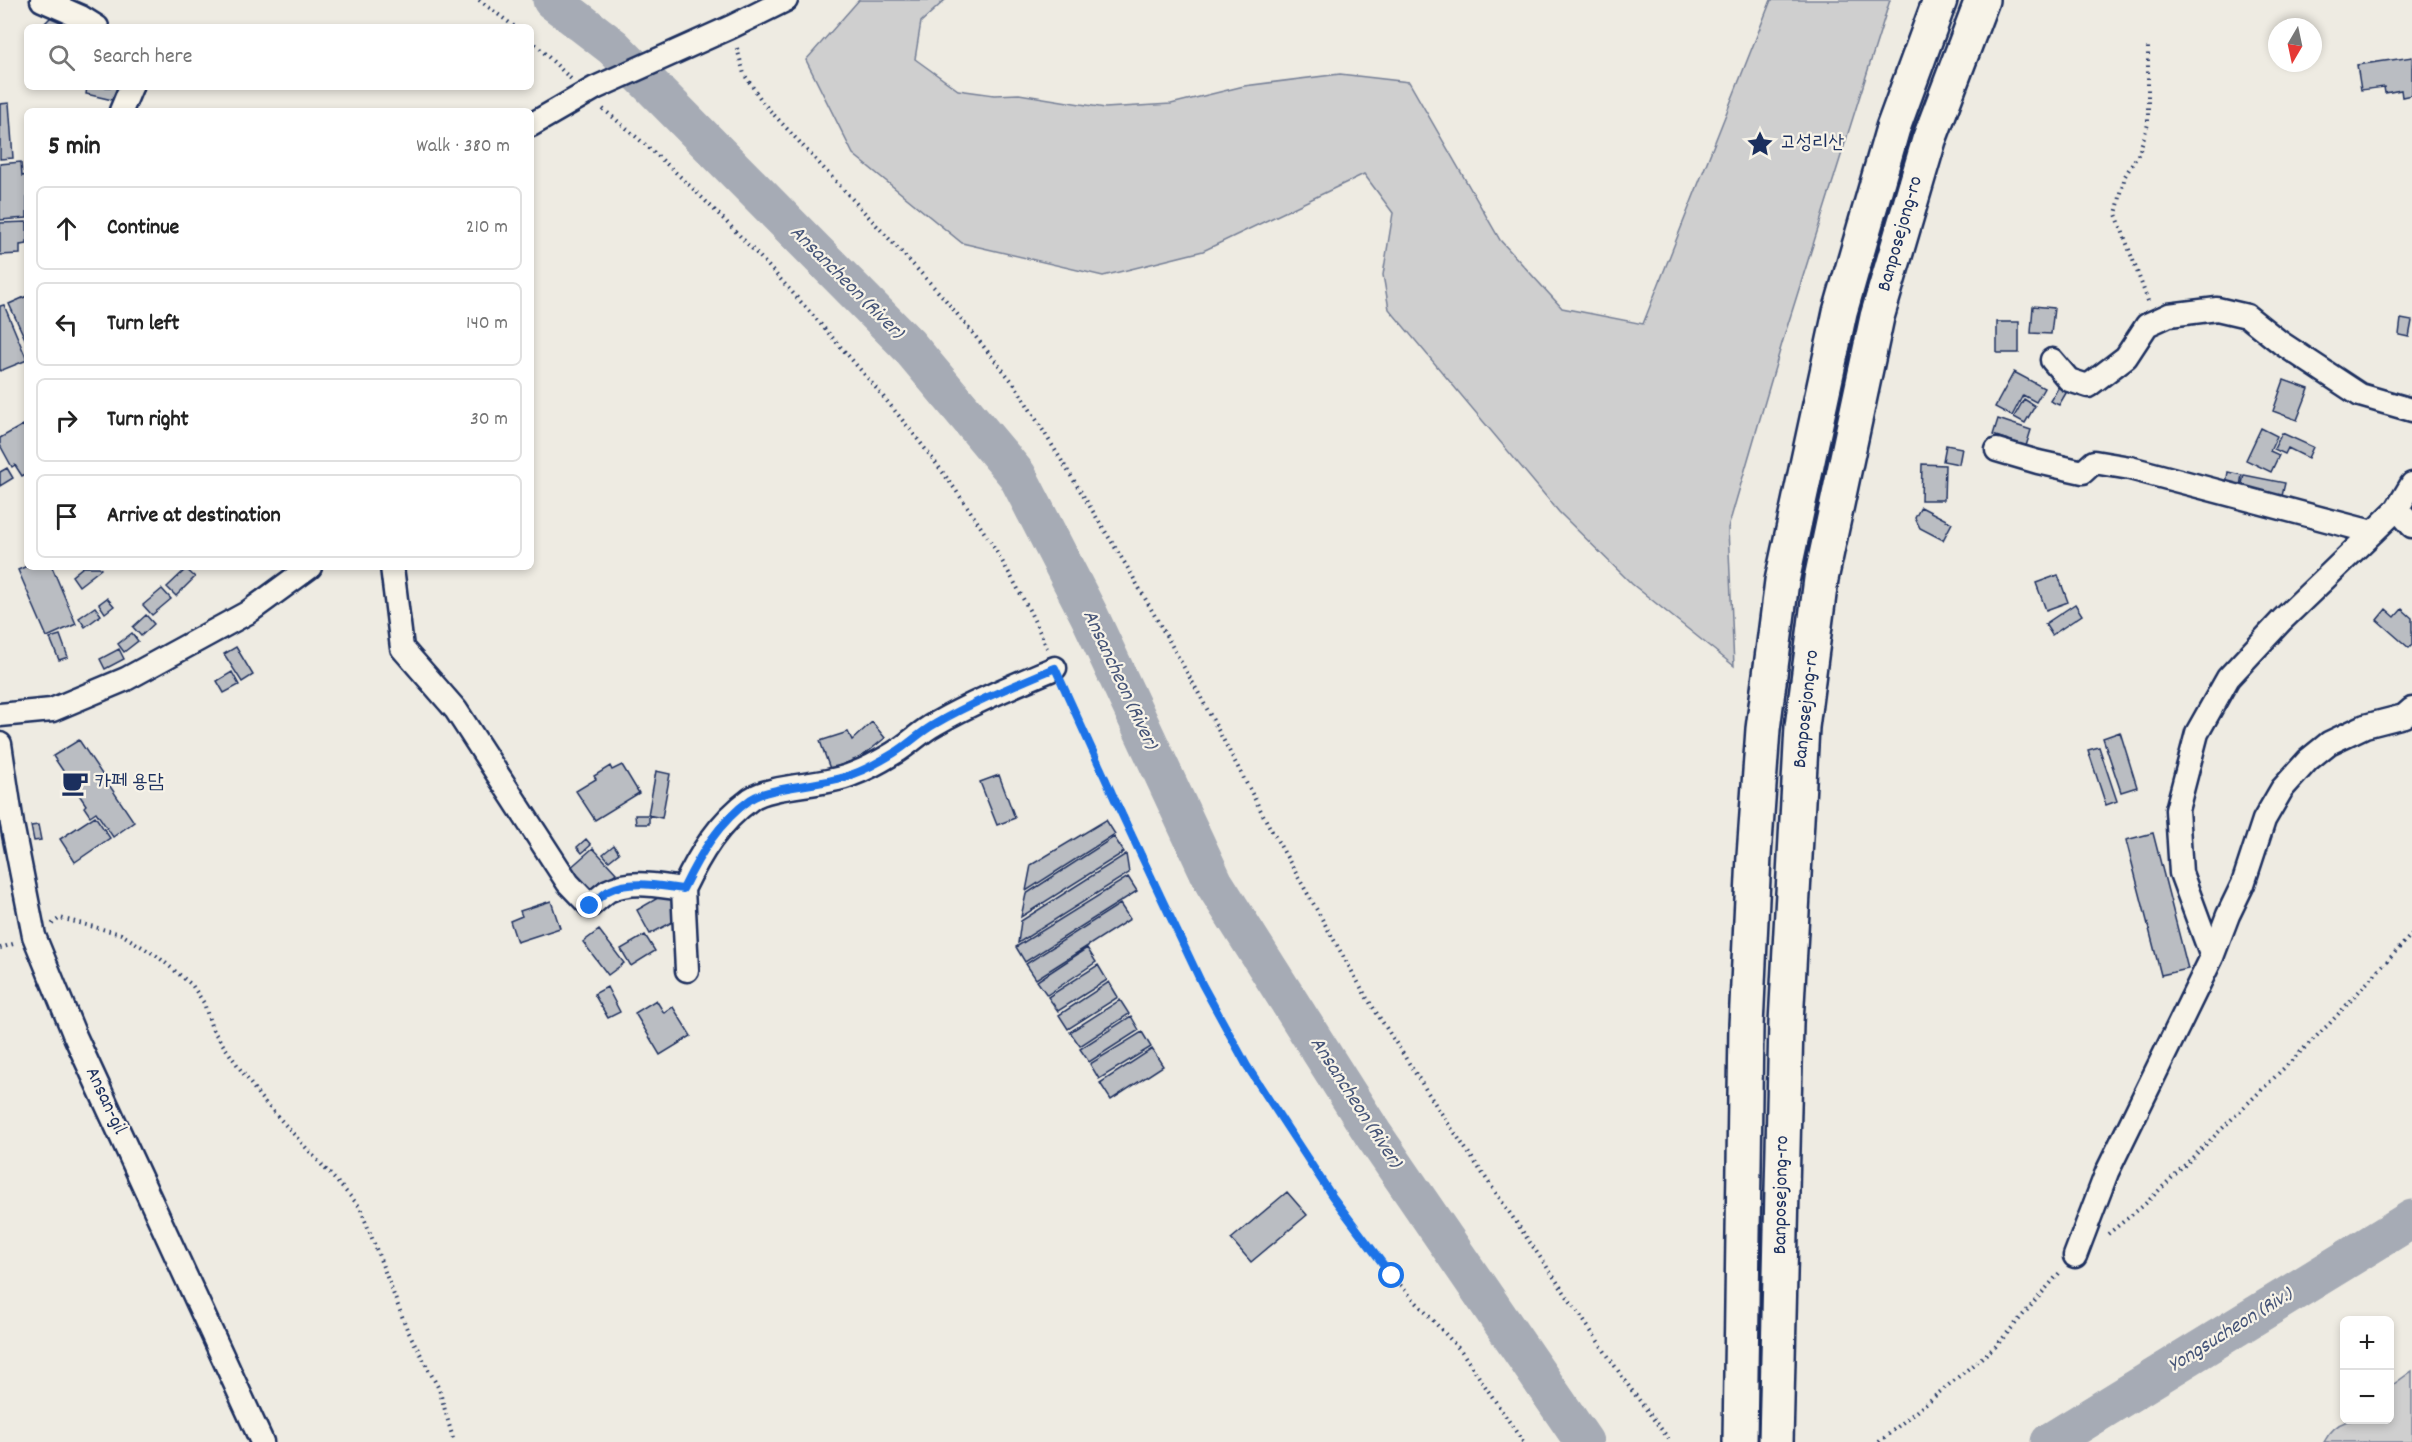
<!DOCTYPE html>
<html lang="en">
<head>
<meta charset="utf-8">
<style>
  :root { --surface:#fff; --page:#f6f6f6; --text:#222; --muted:#767676; --line:#e0e0e0 }
  body { margin:0; font-family:Dekko,"Poor Story",sans-serif; background:var(--page); color:var(--text) }
  .controls { position:absolute; right:18px; bottom:18px; display:grid; overflow:hidden; border-radius:9px; box-shadow:0 3px 9px #0003 }
  .controls button { width:54px; height:54px; display:grid; place-items:center; padding:0; border:0; border-bottom:2px solid var(--line); background:var(--surface); color:var(--text); font:30px sans-serif }
  .compass { position:absolute; left:2268px; top:18px; width:54px; height:54px; border-radius:50%; background:var(--surface); box-shadow:0 3px 9px #0003; rotate:189deg }
  .stop { position:absolute; width:18px; height:18px; margin:-14px; border:4px solid #1a73e8; border-radius:50%; background:#fff }
  .stop.end { background:#1a73e8; border-color:#fff; box-shadow:0 2px 6px #0008 }
  .list { margin:0; padding:0; list-style:none }
  h2 { display:flex; justify-content:space-between; align-items:center; height:78px; margin:0; padding:0 24px; font-size:26px }
  h2 small { font-size:20px; font-weight:400; color:var(--muted) }
  .list li { display:grid; grid-template-columns:39px 1fr auto; gap:18px; align-items:center; box-sizing:border-box; height:84px; margin:0 12px 12px; padding:0 12px; border:2px solid var(--line); border-radius:9px }
  .list b { display:block; font-size:22px; white-space:nowrap }
  .list em { font-size:20px; font-style:normal; color:var(--muted) }
  .icon { flex:none; width:33px; height:33px; fill:none; stroke:currentColor; stroke-width:2; stroke-linecap:round; stroke-linejoin:round }
  .map { position:relative; flex:none; width:2412px; height:1442px; overflow:hidden }
  .search { position:absolute; background:var(--surface); box-shadow:0 3px 9px #0003; left:24px; top:24px; width:510px; height:66px; display:flex; align-items:center; gap:15px; box-sizing:border-box; padding:0 21px; border-radius:9px; color:var(--muted); font-size:22px }
  .panel { position:absolute; background:var(--surface); box-shadow:0 3px 9px #0003; left:24px; top:108px; width:510px; height:462px; border-radius:9px }
  .map>svg:first-child { display:block }
  .green { fill:#cfcfcf; stroke:#757f96; stroke-width:1.5 }
  .lines { fill:none; stroke-linecap:round; stroke-linejoin:round }
  .river { stroke:#a6abb5; stroke-width:39 }
  .building { fill:#babdc2; stroke:#1b2f5e; stroke-width:1.5 }
  .minor-casing { stroke:#1b2f5e; stroke-width:27 }
  .highway-casing { stroke:#1b2f5e; stroke-width:38 }
  .path { stroke:#1b2f5e; stroke-width:4; stroke-dasharray:1.5 4.5; stroke-linecap:butt }
  .minor { stroke:#f7f3e8; stroke-width:22 }
  .highway { stroke:#f7f3e8; stroke-width:33 }
  .route { stroke:#1a73e8; stroke-width:8 }
  .labels { text-anchor:middle; dominant-baseline:central; stroke-width:4.5; stroke-linejoin:round; paint-order:stroke }
  .poi-label { font-size:20px; fill:#1b2f5e; stroke:#f7f3e8; text-anchor:start }
  .street-label { font-size:20px; fill:#1b2f5e; stroke:#f7f3e8 }
  .water-label { font-size:21px; font-style:italic; fill:#455478; stroke:#f7f3e8 }
</style>
</head>
<body>
<div class="map">
<svg width="2412" height="1442" viewBox="0 0 2412 1442">
  <rect width="100%" height="100%" fill="#eeebe2"/>
  <filter id="ink" filterUnits="userSpaceOnUse"><feTurbulence type="fractalNoise" baseFrequency=".0167" numOctaves="2"/><feDisplacementMap in="SourceGraphic" scale="12" xChannelSelector="R" yChannelSelector="G"/><feConvolveMatrix kernelMatrix="1 2 1 2 8 2 1 2 1" color-interpolation-filters="sRGB"/></filter>
  <g filter="url(#ink)">
    <path class="green" d="M859,0H945L921,22L915,59L958,90L994,95L1019,94L1105,108L1171,104L1244,86L1340,74L1409,82L1500,240L1562,308L1643,324L1771,0H1890L1783,340L1728,528L1734,666L1632,584L1559,512L1389,309L1383,275L1393,213L1364,174L1203,251L1103,276L962,243L853,154L806,60Z
      M2412,1371V1442H2324C2339,1413 2361,1420 2390,1420V1387Z"/>
    <g class="lines">
      <path class="river" d="M552,0L613,47L908,345L1017,475L1089,615L1214,883L1373,1134L1584,1442
        M2050,1442L2412,1219"/>
    </g>
    <path class="building" d="M55,13L67,25L65,27H41Z
      M2412,57V95L2402,97L2401,90L2385,93L2384,87L2361,90L2357,65Z
      M87,87H120L117,101L86,94Z
      M9,103L13,158L0,159V104Z
      M21,162L22,176L27,175V218L0,220V164Z
      M27,222V244L20,245V254L0,255V223Z
      M27,296V343L9,304Z
      M4,305L27,360L0,371V306Z
      M2033,306L2054,308L2051,334L2031,333Z
      M2401,319L2412,321L2409,337L2399,335Z
      M1997,322H2019V353H1997Z
      M2014,372L2044,388L2036,402L2023,395L2012,416L1995,407Z
      M2284,380L2309,389L2297,420L2273,411Z
      M2061,383L2069,388L2059,405L2050,401Z
      M2024,399L2035,406L2025,423L2014,417Z
      M1998,419L2031,430L2026,446L1993,435Z
      M23,425L27,432V473L22,476L15,465L12,467L0,445V438Z
      M2261,428L2277,436L2270,451L2279,455L2271,472L2246,460Z
      M2282,433L2313,447L2308,458L2288,448L2285,454L2274,449Z
      M1946,445L1962,448L1959,464L1943,461Z
      M1922,464L1945,465L1944,500H1921Z
      M7,468L13,478L0,486V472Z
      M2228,472L2242,475L2240,486L2226,484Z
      M2244,475L2285,483L2282,496L2241,488Z
      M1921,507L1952,523L1943,540L1920,528L1915,518Z
      M27,566L52,567L76,624L47,637L18,570Z
      M83,567H99L101,569L79,586L72,576Z
      M186,569L195,577L176,596L167,587Z
      M2058,575L2068,602L2046,610L2036,583Z
      M162,589L171,599L152,615L143,605Z
      M107,598L114,606L105,613L99,604Z
      M2075,604L2082,615L2052,635L2045,624Z
      M95,607L101,615L85,627L79,618Z
      M2386,609L2395,617L2402,609L2412,618V645L2409,648L2377,620Z
      M146,615L154,624L141,636L133,627Z
      M132,633L138,641L124,652L118,644Z
      M60,635L68,657L59,660L50,638Z
      M236,647L253,675L242,682L224,654Z
      M119,649L124,659L105,669L100,659Z
      M232,672L239,685L224,693L217,681Z
      M872,722L885,738L860,758L830,769L820,741L848,732L852,740Z
      M2120,732L2137,787L2121,792L2103,738Z
      M79,740L134,822L113,837L96,812L90,816L84,807L86,805L53,756Z
      M2099,747L2117,801L2106,805L2088,750Z
      M622,765L639,793L595,820L576,791L596,779L594,776L610,766L612,770Z
      M656,771L670,774L662,818L648,815Z
      M999,775L1015,818L997,825L980,782Z
      M635,815H649V824H636Z
      M95,816L110,838L75,862L60,839Z
      M1106,820L1115,834L1026,891L1031,865Z
      M38,825L41,840L34,841L31,826Z
      M2153,833L2188,969L2161,975L2126,840Z
      M1114,837L1124,852L1021,917L1026,894Z
      M586,839L591,845L582,853L577,847Z
      M614,845L619,853L609,861L603,854Z
      M593,848L616,873L603,884L600,881L589,891L569,869Z
      M1126,854L1129,873L1018,943L1021,921Z
      M1128,877L1137,891L1025,962L1016,947Z
      M668,892L682,917L650,934L637,910Z
      M551,901L560,928L517,942L510,921L522,916L520,911Z
      M1120,904L1130,919L1036,979L1026,964Z
      M599,930L624,963L608,975L583,942Z
      M645,935L655,951L631,966L621,949Z
      M1087,948L1096,962L1047,995L1037,981Z
      M1098,965L1107,980L1058,1011L1048,997Z
      M1109,982L1118,997L1068,1029L1059,1015Z
      M607,987L620,1012L608,1018L594,994Z
      M656,1000L664,1013L673,1007L691,1036L660,1055L635,1013Z
      M1120,1000L1129,1014L1080,1046L1070,1032Z
      M1131,1016L1139,1030L1089,1062L1080,1049Z
      M1142,1032L1151,1047L1099,1079L1090,1064Z
      M1152,1049L1163,1066L1111,1100L1100,1083Z
      M1287,1192L1307,1215L1251,1262L1231,1239Z"/>
    <g class="lines">
      <defs>
        <path id="minor" d="M42,0L81,17L97,27
          M121,111L131,87
          M531,125L595,88L731,27L786,0
          M2052,360L2069,380L2088,386L2126,357L2147,325L2169,315L2217,309L2247,316L2281,343L2360,395L2412,410
          M1997,450L2038,462L2083,472L2094,462L2130,468L2372,532
          M2397,509L2412,526
          M392,567L402,648L456,710L568,883L590,906C596,901 602,895 608,891C631,879 659,886 683,889C700,854 718,823 751,799C770,785 826,786 853,774C867,769 881,761 894,753C908,745 920,732 935,724C973,702 1015,685 1055,668
          M0,715L52,710L126,679L247,613L310,567
          M0,744L12,824L34,936L75,1036L262,1442
          M683,889L687,970
          M2212,957L2228,915L2243,884L2264,820L2282,789L2308,760L2329,743L2365,726L2404,716L2412,709
          M2075,1256L2107,1172L2212,957L2181,873L2177,810L2197,733L2228,678L2282,620L2397,509L2412,484"/>
        <path id="highway" d="M1740,1442L1746,1026L1754,856L1763,729L1782,581L1840,312L1893,128L1940,0
          M1776,1442L1786,1023L1802,727L1821,579L1877,317L1929,140L1982,0"/>
      </defs>
      <use href="#minor" class="minor-casing"/>
      <use href="#highway" class="highway-casing"/>
      <path class="path" d="M479,0L515,27
        M531,40L571,79
        M737,48L744,74L764,104L944,298L1015,385L1129,570L1198,692L1268,824L1367,998L1439,1110L1630,1388L1671,1442
        M603,109C681,172 750,244 816,319C905,419 993,525 1047,648
        M2148,301L2116,214L2125,176L2139,153L2148,124V43
        M1063,686L1202,984L1247,1066L1332,1196L1392,1276L1462,1352L1523,1442
        M52,924L60,918L121,934L157,956L192,985L204,1003L212,1029L260,1097L360,1207L407,1329L439,1389L454,1442
        M0,948L13,944
        M2108,1234L2144,1205L2330,1023L2412,934
        M1879,1442L1996,1346L2062,1270"/>
      <use href="#minor" class="minor"/>
      <use href="#highway" class="highway"/>
    </g>
  </g>
  <g class="lines" filter="url(#ink)">
    <path class="route" d="M590,906C596,901 602,895 608,891C631,879 659,886 683,889C700,854 718,823 751,799C770,786 826,786 853,774C867,769 881,761 894,753C908,745 920,732 935,724C973,702 1015,685 1055,668L1115,800L1202,984L1247,1066L1332,1196L1392,1276"/>
  </g>
  <defs>
    <symbol id="sight-bare" viewBox="-9 -9 18 18"><path d="M0-6L1.8-2.2L6-1.7L2.9 1.2L3.7 5.4L0 3.3L-3.7 5.4L-2.9 1.2L-6-1.7L-1.8-2.2Z" fill="#1b2f5e" stroke="#f7f3e8" stroke-width="2.5" paint-order="stroke"/></symbol>
    <symbol id="cafe-bare" viewBox="-9 -9 18 18"><path d="M-5.5-4.5H6V0H3Q3 3.5 0 3.5H-2.5Q-5.5 3.5-5.5 0ZM3-3.2v2h1.7v-2ZM-6 4.5H4V6H-6Z" fill="#1b2f5e" stroke="#f7f3e8" stroke-width="2.5" paint-order="stroke"/></symbol>
  </defs>
  <g fill-rule="evenodd">
    <use href="#sight-bare" x="1741" y="125" width="38" height="38"/>
    <use href="#cafe-bare" x="56" y="764" width="38" height="38"/>
  </g>
  <g class="labels">
    <g class="poi-label">
      <text x="1780" y="144">고성리산</text>
      <text x="95" y="783">카페 용담</text>
    </g>
    <g class="street-label">
      <text transform="translate(1901 234) rotate(-74)">Banposejong-ro</text>
      <text transform="translate(1807 709) rotate(-84)">Banposejong-ro</text>
      <text transform="translate(105 1101) rotate(65)">Ansan-gil</text>
      <text transform="translate(1782 1195) rotate(-89)">Banposejong-ro</text>
    </g>
    <g class="water-label">
      <text transform="translate(846 283) rotate(45)">Ansancheon (River)</text>
      <text transform="translate(1119 680) rotate(65)">Ansancheon (River)</text>
      <text transform="translate(1355 1103) rotate(57)">Ansancheon (River)</text>
      <text transform="translate(2231 1331) rotate(-32)">Yongsucheon (Riv.)</text>
    </g>
  </g>
</svg>
<div class="controls">
<button>+</button>
<button>−</button>
</div>
<svg class="compass" viewBox="-18 -18 36 36"><path d="M0-13l5 13h-10z" fill="#e53935"/><path d="M0 13l5-13h-10z" fill="#767676"/></svg>
<div class="stop" style="left:1392px;top:1276px"></div>
<div class="stop end" style="left:590px;top:906px"></div>
<div class="search"><svg class="icon" aria-label="search" viewBox="0 0 24 24"><circle cx="10" cy="10" r="6"/><path d="M15 15l6 6"/></svg>Search here</div>
<section class="panel">
<h2>5 min<small>Walk · 380 m</small></h2>
<ul class="list">
<li><svg class="icon" aria-label="ahead" viewBox="0 0 24 24"><path d="M12 20V5M6 11l6-6 6 6"/></svg><div><b>Continue</b></div><em>210 m</em></li>
<li><svg class="icon" aria-label="left" viewBox="0 0 24 24"><path d="M17 20v-9H6M10 6l-5 5 5 5"/></svg><div><b>Turn left</b></div><em>140 m</em></li>
<li><svg class="icon" aria-label="right" viewBox="0 0 24 24"><path d="M7 20v-9h11M14 6l5 5-5 5"/></svg><div><b>Turn right</b></div><em>30 m</em></li>
<li><svg class="icon" aria-label="arrive" viewBox="0 0 24 24"><path d="M6 21V4h12l-3 4 3 4H6"/></svg><div><b>Arrive at destination</b></div></li>
</ul>
</section>
</div>
</body>
</html>
